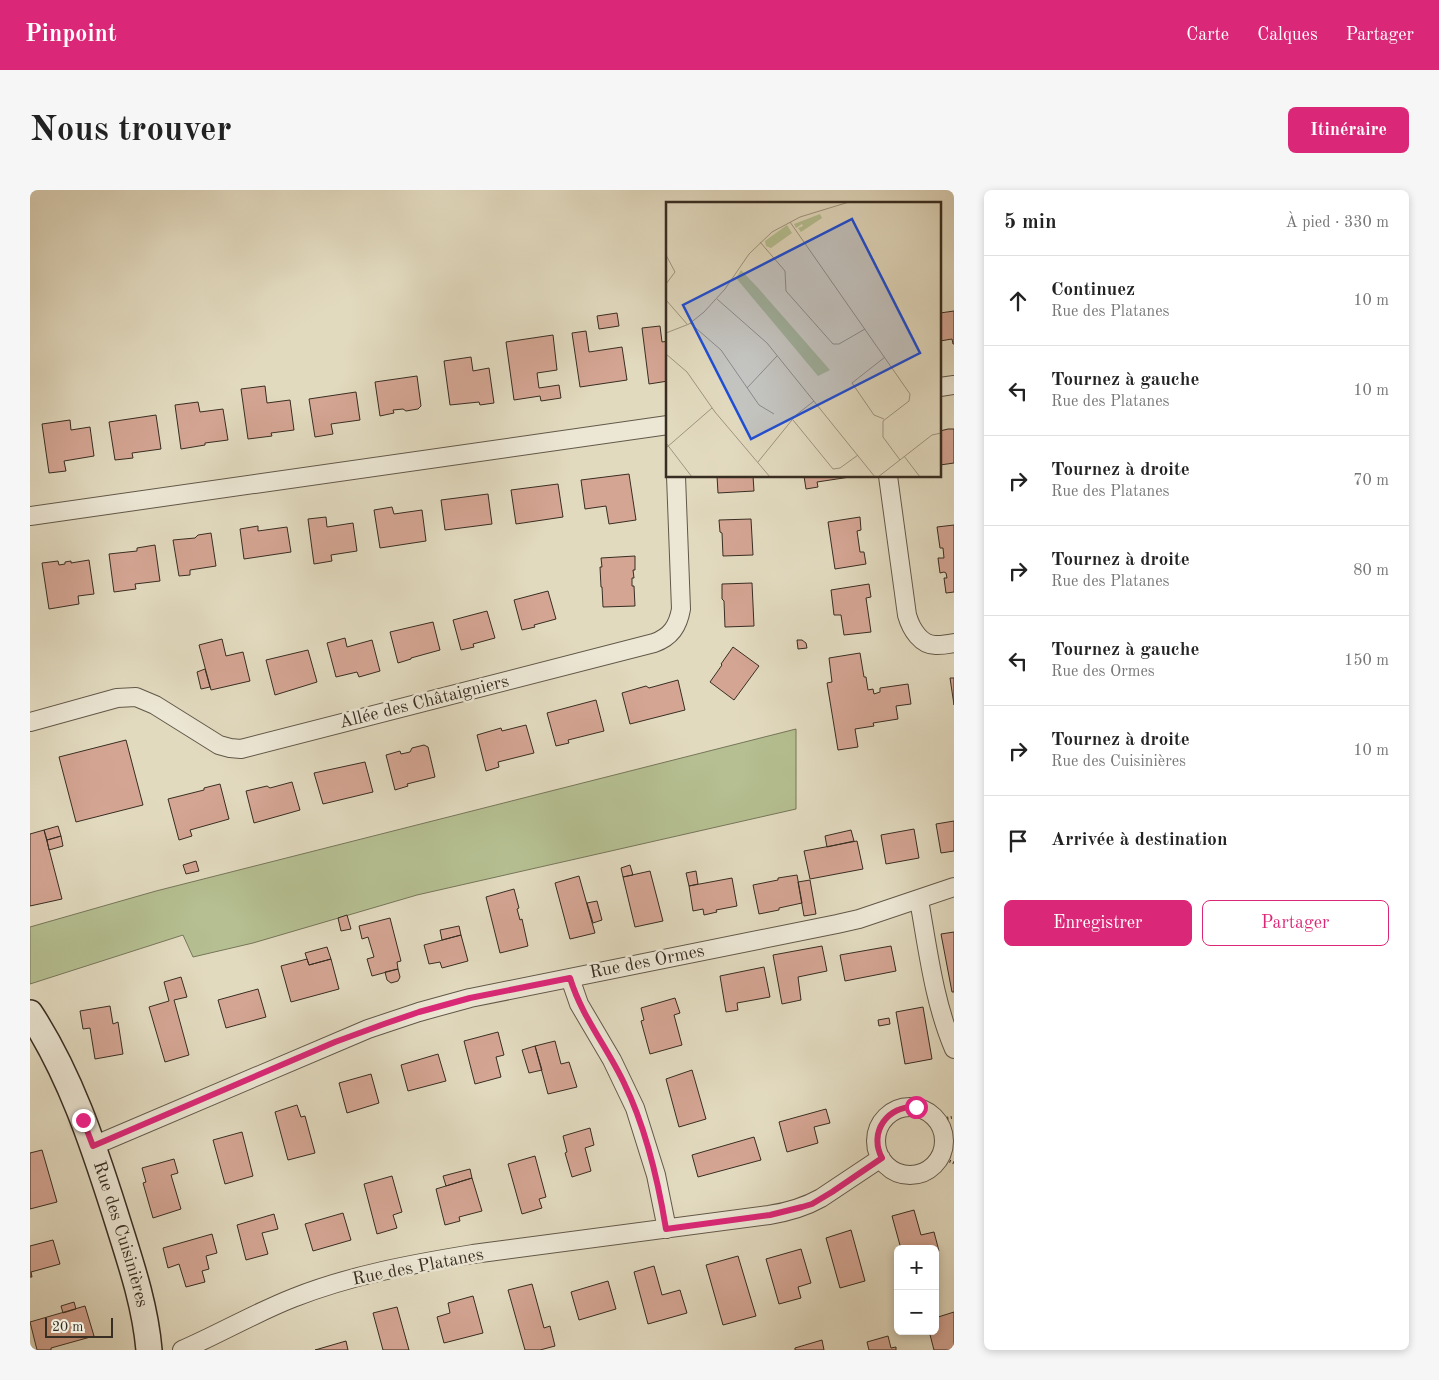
<!DOCTYPE html>
<html lang="fr">
<head>
<meta charset="utf-8">
<style>
  :root { --surface:#fff; --page:#f6f6f6; --text:#222; --muted:#767676; --line:#e0e0e0; --accent:#db2777 }
  body { margin:0; font-family:"Old Standard TT",serif; background:var(--page); color:var(--text) }
  .controls { position:absolute; right:15px; bottom:15px; display:grid; overflow:hidden; border-radius:8px; box-shadow:0 2px 8px #0003 }
  .controls button { width:45px; height:45px; display:grid; place-items:center; padding:0; border:0; border-bottom:1px solid var(--line); background:var(--surface); color:var(--text); font:25px sans-serif }
  .scale { position:absolute; left:15px; bottom:12px; width:68px; box-sizing:border-box; padding-left:5px; border:2px solid #382d22; border-top:0; font-size:14px; line-height:18px; white-space:nowrap; color:#382d22; -webkit-text-stroke:4px #ece7d5; paint-order:stroke }
  .stop { position:absolute; width:15px; height:15px; margin:-11px; border:4px solid #db2777; border-radius:50%; background:#fff }
  .stop.end { background:#db2777; border-color:#fff; box-shadow:0 1px 5px #0008 }
  .list { margin:0; padding:0; list-style:none }
  h2 { display:flex; justify-content:space-between; align-items:center; height:65px; margin:0; padding:0 20px; font-size:21px }
  h2 small { font-size:16px; font-weight:400; color:var(--muted) }
  .list li { display:grid; grid-template-columns:32px 1fr auto; gap:15px; align-items:center; box-sizing:border-box; height:90px; padding:0 20px; border-top:1px solid var(--line) }
  .list b { display:block; font-size:19px; white-space:nowrap }
  .list p { margin:0; font-size:16px; white-space:nowrap; color:var(--muted) }
  .list em { font-size:16px; font-style:normal; color:var(--muted) }
  .actions { display:flex; gap:10px; padding:15px 20px }
  .actions a { flex:1; padding:11px 0; border:1px solid var(--accent); border-radius:8px; text-align:center; font-size:18px; color:var(--accent) }
  .actions .main { background:var(--accent); color:#fff }
  .icon { flex:none; width:28px; height:28px; fill:none; stroke:currentColor; stroke-width:2; stroke-linecap:round; stroke-linejoin:round }
  .map { position:relative; flex:none; width:924px; height:1160px; overflow:hidden; border-radius:8px }
  header { display:flex; align-items:center; gap:30px; box-sizing:border-box; height:70px; padding:0 25px; background:var(--accent); color:#fff }
  header strong { font-size:24px }
  nav { display:flex; gap:28px; margin-inline-start:auto; font-size:18px }
  .intro { display:flex; align-items:center; justify-content:space-between; box-sizing:border-box; height:120px; padding:0 30px }
  h1 { margin:0; font-size:35px }
  .button { padding:12px 22px; border-radius:8px; background:var(--accent); color:#fff; font-size:18px; font-weight:700 }
  main { display:flex; gap:30px; padding:0 30px }
  aside { flex:1; background:var(--surface); border-radius:8px; box-shadow:0 2px 8px #0003 }
  .map>svg:first-child { display:block }
  .green { fill:#b5bf91; stroke:#76765a }
  .building { fill:#d4a593; stroke:#382d22 }
  .lines { fill:none; stroke-linecap:round; stroke-linejoin:round }
  .street-casing { stroke:#625849; stroke-width:20 }
  .secondary-casing { stroke:#382d22; stroke-width:28 }
  .path { stroke:#382d22; stroke-width:3; stroke-dasharray:1 2.5; stroke-linecap:butt }
  .street { stroke:#ece7d5; stroke-width:18 }
  .secondary { stroke:#ece7d5; stroke-width:25 }
  .route { stroke:#db2777; stroke-width:6 }
  .labels { text-anchor:middle; dominant-baseline:central; stroke-width:5; stroke-linejoin:round; paint-order:stroke }
  .street-label { font-size:18px; fill:#382d22; stroke:#ece7d5 }
  .inset-road { fill:none; stroke:#9e9580; stroke-width:1 }
  .view { fill:#1d4ed8; fill-opacity:0.15; stroke:#1d4ed8; stroke-width:2.5 }
  .inset-edge { fill:none; stroke:#382d22; stroke-width:2.5 }
</style>
</head>
<body>
<header>
<strong>Pinpoint</strong>
<nav><a>Carte</a><a>Calques</a><a>Partager</a></nav>
</header>
<div class="intro"><h1>Nous trouver</h1><a class="button">Itinéraire</a></div>
<main>
<div class="map">
<svg width="924" height="1160" viewBox="0 0 924 1160">
  <rect width="100%" height="100%" fill="#e2dabf"/>
  <filter id="stains"><feTurbulence type="fractalNoise" baseFrequency=".004" numOctaves="4"/><feColorMatrix values="0 0 0 0 .2 0 0 0 0 .09 0 0 0 0 .02 0 0 0 .5 -.17"/></filter>
  <radialGradient id="worn" r=".72"><stop offset=".6" stop-color="#630" stop-opacity="0"/><stop offset="1" stop-color="#630" stop-opacity=".3"/></radialGradient>
  <path class="green" d="M766,539V619L387,705L223,753L163,767L153,745L0,794V737L126,701Z"/>
  <path class="building" d="M924,121V154H923L922,149L910,151V123Z
    M587,123L589,136L569,139L567,126Z
    M630,136L632,152L638,151V191L619,194L612,138Z
    M556,141L559,162L592,157L597,190L550,197L542,143Z
    M523,145L527,180L507,183L509,198L529,195L531,208L511,211L510,206L484,210L476,152Z
    M441,167L443,181L459,178L464,213L450,215L449,212L420,215L414,171Z
    M387,186L391,216L388,219L376,221L373,219L363,220L364,223L350,226L345,192Z
    M235,196L237,213L260,210L264,240L241,243L242,246L218,249L211,199Z
    M326,202L330,230L301,234L303,244L285,247L279,209Z
    M168,212L170,222L193,219L198,250L175,253V255L151,259L145,215Z
    M126,225L131,259L102,263L103,268L85,270L79,232Z
    M40,230L41,240L60,237L64,266L34,271L36,281L19,283L12,234Z
    M918,239H924V273L910,275V241Z
    M599,284L606,330L579,334L576,316L555,319L551,290Z
    M687,286H723L724,301L688,303Z
    M774,286H820V287L787,292L788,297L776,299Z
    M528,294L533,327L486,334L481,300Z
    M458,304L462,334L415,340L411,310Z
    M362,317L364,324L392,320L396,351L350,358L344,320Z
    M296,327L297,337L323,333L327,361L301,365L302,371L284,374L278,329Z
    M830,327L831,340L827,341L830,362H834L836,374L805,379L798,332Z
    M721,329L723,365L693,366L692,343L690,342L689,330Z
    M924,335V402L916,403L914,388H917L916,383L914,382L910,383L908,368H914L913,358H910L907,337Z
    M228,336V341L257,337L261,362L214,369L210,339Z
    M181,343L186,376L160,380V385L149,386L143,350L165,348L168,345Z
    M125,355L130,391L105,394L106,399L84,402L79,364L107,361V358Z
    M605,366V380H603L604,388H602V396H604L605,416L573,417L572,397H571L570,377H572L571,368Z
    M59,370L64,404L48,406L49,414L19,419L12,373L28,371L29,375L35,374V372L41,371V373Z
    M722,393L724,436L695,437L694,411L692,409V394Z
    M839,394L841,407L836,408L841,442L814,445L811,425H804L801,400Z
    M518,401L526,429L504,435L505,437L492,440L484,410Z
    M457,421L465,448L443,454L444,457L431,460L423,430Z
    M403,432L410,460L381,468V469L368,473L360,442Z
    M315,448L317,457L342,450L350,481L329,487L327,482L306,487L297,453Z
    M192,449L196,466L213,462L220,491L181,500L169,455Z
    M767,450H772L776,453L777,458L768,459Z
    M703,457L729,476L704,510L680,492L692,475L691,474Z
    M278,460L287,492L245,505L236,470Z
    M830,463L834,487H836L838,500L843,499L844,504L850,502V498L878,494L881,514L866,516L868,529L843,533L844,536L825,539L828,557L808,560L797,493L802,492L799,468Z
    M175,479L180,497L171,499L167,482Z
    M920,488H924V515Z
    M648,490L655,520L600,534L592,503L616,496L619,498Z
    M566,510L574,541L538,550L539,553L526,556L517,523Z
    M496,535L504,563L468,572L469,577L456,581L447,545L471,538L472,541Z
    M96,550L113,615L46,632L29,567Z
    M394,555L398,557L405,587L377,594L378,596L365,600L356,565L370,561L371,564L380,562L382,558Z
    M335,572L343,602L293,614L284,583Z
    M262,592L270,620L224,633L216,601L237,596L240,598Z
    M190,594L199,629L160,640L162,646L149,650L138,609L174,600V598Z
    M924,631V661L911,663L906,634Z
    M28,636L31,646L17,650L14,640Z
    M884,639L889,668L856,674L851,645Z
    M14,640L32,709L0,716V644Z
    M821,640L824,651L797,657L795,646Z
    M31,646L33,656L19,660L17,650Z
    M827,651L833,679L780,689L774,661Z
    M166,671L169,681L156,684L153,675Z
    M600,675L603,685L593,687L591,678Z
    M620,681L633,731L605,737L593,687Z
    M666,681L668,694L659,696L656,683Z
    M767,685L772,713L749,718V720L729,724L723,695L748,690V688Z
    M549,686L565,743L540,749L525,693Z
    M702,688L707,716L686,720L687,722L674,725L673,719L663,721L659,696Z
    M780,690L786,724L774,726L768,692Z
    M484,699L489,718L487,719L490,730L492,729L498,756L470,763L456,707Z
    M567,711L572,730L563,733L557,713Z
    M317,725L321,739L311,741L308,728Z
    M360,728L371,771L367,772L368,779L342,786L337,769L344,767L338,747L332,749L329,736Z
    M429,736L431,745L412,750L410,740Z
    M924,742V802H922L911,744Z
    M431,745L438,771L412,778L410,772L399,774L394,755Z
    M792,756L797,781L768,787L771,810L752,814L743,765Z
    M861,756L866,781L815,791L810,765Z
    M297,757L301,769L279,775L275,763Z
    M277,769L279,775L301,769L309,799L261,812L251,776Z
    M734,777L740,807L707,813L708,820L696,822L690,786Z
    M368,779L370,787L368,791L361,793L357,790L355,782Z
    M151,787L157,807L144,810L159,865L135,872L119,817L139,811L134,792Z
    M228,799L236,827L196,838L188,810Z
    M645,808L650,823L644,825L652,855L620,864L611,831L614,830L611,818Z
    M80,816L83,834L88,832L93,864L65,869L60,838L53,839L50,821Z
    M893,817L902,869L875,874L866,822Z
    M859,828L860,834L849,836L848,830Z
    M468,842L474,865L466,867L471,887L445,894L434,851Z
    M525,851L531,874L539,872L547,897L518,904L505,856Z
    M505,856L512,880L499,883L492,860Z
    M408,864L416,891L378,901L371,875Z
    M662,880L676,929L649,937L636,889Z
    M341,884L349,913L317,923L309,893Z
    M267,915L271,927L275,926L285,963L258,970L245,922Z
    M796,919L800,933L784,937L788,953L757,962L749,932Z
    M560,938L564,955L555,958L561,981L542,987L535,963L537,962L533,946Z
    M212,942L223,986L195,994L183,950Z
    M724,947L731,970L668,987L662,965Z
    M12,960L27,1012L0,1019V963Z
    M505,966L516,1007L509,1009L512,1018L492,1024L478,974Z
    M144,969L148,983L141,985L151,1019L123,1028L113,993L116,992L112,978Z
    M440,979L442,988L416,996L413,986Z
    M362,986L372,1022L363,1025L367,1038L347,1044L334,994Z
    M442,988L452,1021L429,1027L430,1031L415,1035L406,999Z
    M884,1020L891,1045L904,1042L909,1061L905,1062V1059H871L862,1026Z
    M313,1023L321,1050L283,1061L275,1034Z
    M244,1024L248,1039L232,1043L238,1064L216,1070L207,1035Z
    M821,1040L835,1091L810,1098L796,1048Z
    M182,1044L187,1063L176,1066L179,1079L172,1081L175,1092L156,1097L149,1074L138,1078L133,1058Z
    M23,1050L30,1074L1,1082L2,1087H0V1056Z
    M771,1059L781,1093L768,1097L771,1108L749,1114L736,1069Z
    M708,1066L726,1126L693,1135L676,1075Z
    M624,1076L632,1105L650,1100L657,1123L618,1134L604,1082Z
    M578,1091L586,1119L549,1130L541,1102Z
    M502,1094L514,1138L520,1136L525,1156L510,1160H495L478,1100Z
    M443,1106L453,1143L414,1153L407,1127L420,1123L418,1113Z
    M44,1112L46,1119L33,1123L31,1116Z
    M55,1116L64,1146L21,1158V1160H7L0,1132Z
    M367,1117L379,1160H353L343,1123Z
    M924,1122V1160H904L899,1141H905V1128Z
    M858,1146L861,1158L866,1157V1160H839L837,1152Z
    M792,1150L794,1160H765V1158Z
    M316,1151L318,1160H285Z"/>
  <g class="lines">
    <defs>
      <path id="street" d="M910,197L924,195
        M858,286L877,425C881,439 891,456 907,455C913,455 919,454 924,453
        M0,326L638,235
        M0,532L87,508L106,507L125,515L189,555L200,558L211,559L624,453C641,447 648,436 651,419L646,286
        M889,710C898,760 904,812 924,859
        M540,788L549,814L582,870L605,918L626,985L637,1039
        M846 951a34 34 0 1 1 68 0a34 34 0 1 1-68 0Z
        M63,956L338,839L389,822L440,808L807,734L829,729L924,697
        M152,1160C189,1144 225,1123 263,1108C321,1085 382,1074 443,1064L739,1025C758,1022 775,1017 791,1008L851,968"/>
      <g id="secondary">
        <path id="s1" d="M0,823C40,884 63,954 85,1023C99,1068 115,1113 119,1160"/>
      </g>
    </defs>
    <use href="#street" class="street-casing"/>
    <use href="#secondary" class="secondary-casing"/>
    <path class="path" d="M907,930L924,927
      M910,967L924,973"/>
    <use href="#street" class="street"/>
    <use href="#secondary" class="secondary"/>
  </g>
  <g class="lines">
    <path class="route" d="M53,930L63,956L305,852L354,834L389,822L440,808L540,788C552,827 577,857 594,893C616,938 628,990 636,1039L740,1025L772,1017L782,1014L802,1002L852,968C838,942 858,915 886,917"/>
  </g>
  <g class="labels">
    <g class="street-label">
      <text transform="translate(394 512) rotate(-14)">Allée des Châtaigniers</text>
      <text transform="translate(617 772) rotate(-11)">Rue des Ormes</text>
      <text stroke="none"><textPath href="#s1" startOffset="240">Rue des Cuisinières</textPath></text>
      <text transform="translate(388 1077) rotate(-11)">Rue des Platanes</text>
    </g>
  </g>
  <g transform="translate(636 12)">
    <rect width="275" height="275" fill="#e2dabf"/>
    <path d="M154,12L156,16L135,30L132,26L137,24L136,22L130,26L128,22ZM121,23L126,31L105,46L100,44L99,39ZM75,68L93,87L164,168L152,174L70,76Z" fill="#b5bf91"/>
    <path class="inset-road" d="M124,20L244,192L243,199L217,219V235L234,258M94,40L119,69L120,89L167,142H173L199,127M0,53L9,70L0,82M51,97L101,141L209,275M0,98L21,122M24,121L55,148L93,203L108,212M0,131L23,122L38,110L59,87L83,52L106,30L134,15L183,0M0,152L21,170L49,210L104,275M81,186L111,154M218,217L208,213L186,181L219,155M127,218L167,267L174,266L192,253M0,241L26,275M0,246L46,206M238,254L254,275M92,260L130,213L148,199M212,275L266,233L275,231"/>
    <path class="view" d="M186,17L254,151L85,237L17,103Z"/>
    <rect width="275" height="275" class="inset-edge"/>
  </g>
  <rect width="100%" height="100%" filter="url(#stains)"/>
  <rect width="100%" height="100%" fill="url(#worn)"/>
</svg>
<div class="controls">
<button>+</button>
<button>−</button>
</div>
<div class="scale">20 m</div>
<div class="stop" style="left:886px;top:917px"></div>
<div class="stop end" style="left:53px;top:930px"></div>
</div>
<aside>
<h2>5 min<small>À pied · 330 m</small></h2>
<ul class="list">
<li><svg class="icon" aria-label="ahead" viewBox="0 0 24 24"><path d="M12 20V5M6 11l6-6 6 6"/></svg><div><b>Continuez</b><p>Rue des Platanes</p></div><em>10 m</em></li>
<li><svg class="icon" aria-label="left" viewBox="0 0 24 24"><path d="M17 20v-9H6M10 6l-5 5 5 5"/></svg><div><b>Tournez à gauche</b><p>Rue des Platanes</p></div><em>10 m</em></li>
<li><svg class="icon" aria-label="right" viewBox="0 0 24 24"><path d="M7 20v-9h11M14 6l5 5-5 5"/></svg><div><b>Tournez à droite</b><p>Rue des Platanes</p></div><em>70 m</em></li>
<li><svg class="icon" aria-label="right" viewBox="0 0 24 24"><path d="M7 20v-9h11M14 6l5 5-5 5"/></svg><div><b>Tournez à droite</b><p>Rue des Platanes</p></div><em>80 m</em></li>
<li><svg class="icon" aria-label="left" viewBox="0 0 24 24"><path d="M17 20v-9H6M10 6l-5 5 5 5"/></svg><div><b>Tournez à gauche</b><p>Rue des Ormes</p></div><em>150 m</em></li>
<li><svg class="icon" aria-label="right" viewBox="0 0 24 24"><path d="M7 20v-9h11M14 6l5 5-5 5"/></svg><div><b>Tournez à droite</b><p>Rue des Cuisinières</p></div><em>10 m</em></li>
<li><svg class="icon" aria-label="arrive" viewBox="0 0 24 24"><path d="M6 21V4h12l-3 4 3 4H6"/></svg><div><b>Arrivée à destination</b></div></li>
</ul>
<div class="actions"><a class="main">Enregistrer</a><a>Partager</a></div>
</aside>
</main>
</body>
</html>
